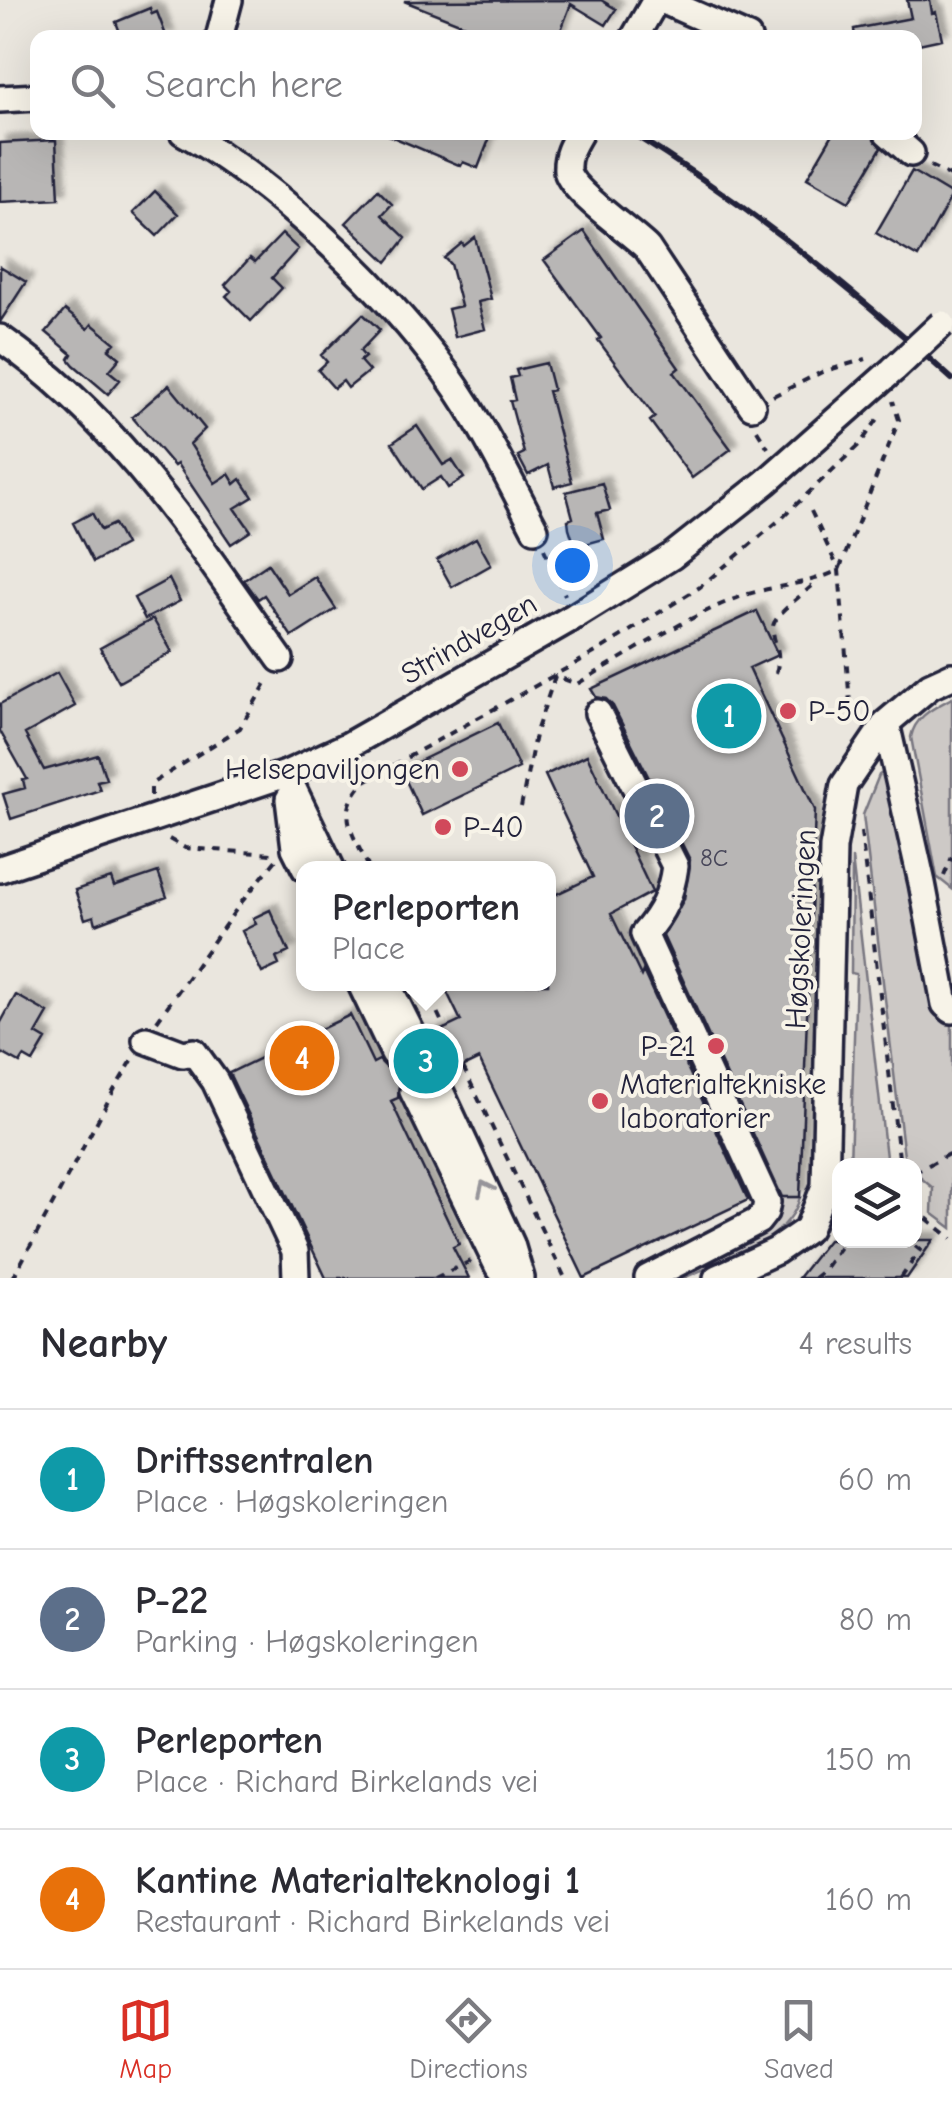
<!DOCTYPE html>
<html lang="en">
<head>
<meta charset="utf-8">
<style>
  :root { --surface:#fff; --page:#f2f2f3; --text:#2b2b33; --muted:#7c7c81; --line:#e1e1e2; --accent:#d93025 }
  body { margin:0; font-family:"Comic Neue",sans-serif; background:var(--page); color:var(--text) }
  .controls { position:absolute; right:30px; bottom:30px; display:grid; overflow:hidden; border-radius:20px; box-shadow:0 10px 40px #0002 }
  .controls button { width:90px; height:90px; display:grid; place-items:center; padding:0; border:0; border-bottom:2px solid var(--line); background:var(--surface); color:var(--text); font:50px sans-serif }
  .you { position:absolute; left:572px; top:565px; width:35px; height:35px; margin:-25px; border:8px solid #fff; border-radius:50%; background:#1a73e8; box-shadow:0 0 0 15px #1a73e833 }
  .badge { display:grid; place-items:center; width:65px; height:65px; border-radius:50%; background:var(--accent); color:#fff; font-size:32px; font-weight:700 }
  .pin { position:absolute; translate:-50% -50%; border:5px solid #fff; box-shadow:0 2px 10px #0006 }
  .popup { position:absolute; left:296px; top:861px; width:260px; height:130px; box-sizing:border-box; display:grid; place-content:center; border-radius:20px; background:var(--surface); filter:drop-shadow(0 2px 8px #0005); font-size:32px; white-space:nowrap; color:var(--muted) }
  .popup b { font-size:38px; color:var(--text) }
  .popup::after { content:''; position:absolute; left:50%; top:100%; margin-left:-20px; border:20px solid transparent; border-top-color:var(--surface) }
  .list { margin:0; padding:0; list-style:none }
  h2 { display:flex; justify-content:space-between; align-items:center; height:130px; margin:0; padding:0 40px; font-size:42px }
  h2 small { font-size:32px; font-weight:400; color:var(--muted) }
  .list li { display:grid; grid-template-columns:65px 1fr auto; gap:30px; align-items:center; box-sizing:border-box; height:140px; padding:0 40px; border-top:2px solid var(--line) }
  .list b { display:block; font-size:38px; white-space:nowrap }
  .list p { margin:0; font-size:32px; white-space:nowrap; color:var(--muted) }
  .list em { font-size:32px; font-style:normal; color:var(--muted) }
  .icon { flex:none; width:55px; height:55px; fill:none; stroke:currentColor; stroke-width:2; stroke-linecap:round; stroke-linejoin:round }
  .map { position:relative; flex:none; width:952px; height:1278px; overflow:hidden }
  .search { position:absolute; background:var(--surface); box-shadow:0 10px 40px #0002; left:30px; right:30px; top:30px; height:110px; display:flex; align-items:center; gap:25px; box-sizing:border-box; padding:0 35px; border-radius:20px; color:var(--muted); font-size:38px }
  .sheet { height:690px; background:var(--surface) }
  nav { display:flex; justify-content:space-around; align-items:center; box-sizing:border-box; height:140px; border-top:2px solid var(--line); background:var(--surface); font-size:28px; color:var(--muted) }
  nav a { display:grid; justify-items:center; gap:5px }
  nav .on { color:var(--accent) }
  .map>svg:first-child { display:block }
  .green { fill:#cdc9c6; stroke:#787680; stroke-width:2.5 }
  .building { fill:#b8b6b5; stroke:#22223b; stroke-width:2.5; filter:url(#shadow) }
  .lines { fill:none; stroke-linecap:round; stroke-linejoin:round }
  .minor-tunnel { stroke:#c2bfbd; stroke-width:25; stroke-dasharray:25 12; stroke-linecap:butt }
  .minor-casing { stroke:#22223b; stroke-width:32 }
  .path { stroke:#22223b; stroke-width:4; stroke-dasharray:8 8; stroke-linecap:butt }
  .minor { stroke:#f7f3e8; stroke-width:25 }
  .rail { stroke:#22223b; stroke-width:6 }
  .minor-bridge-casing { stroke:#22223b; stroke-width:32; stroke-linecap:butt }
  .minor-bridge { stroke:#f7f3e8; stroke-width:25 }
  .oneway { stroke:#97959a }
  .poi-dot { fill:#d1495b; stroke:#f7f3e8; stroke-width:4 }
  .labels { text-anchor:middle; dominant-baseline:central; stroke-width:8; stroke-linejoin:round; paint-order:stroke }
  .number-label { font-size:25px; fill:#48475a }
  .street-label { font-size:30px; fill:#22223b; stroke:#f7f3e8 }
  .poi-label { font-size:30px; fill:#22223b; stroke:#f7f3e8; text-anchor:start }
</style>
</head>
<body>
<div class="map">
<svg width="952" height="1278" viewBox="0 0 952 1278">
  <defs>
    <filter id="shadow"><feDropShadow dx="7" dy="-7" stdDeviation="2.5" flood-color="#0004"/></filter>
  </defs>
  <rect width="100%" height="100%" fill="#eae6de"/>
  <filter id="ink" filterUnits="userSpaceOnUse"><feTurbulence type="fractalNoise" baseFrequency=".01" numOctaves="2"/><feDisplacementMap in="SourceGraphic" scale="20" xChannelSelector="R" yChannelSelector="G"/><feConvolveMatrix kernelMatrix="1 2 1 2 8 2 1 2 1" color-interpolation-filters="sRGB"/></filter>
  <g filter="url(#ink)">
    <path class="green" d="M952,698V889L937,877L911,737C915,716 934,708 952,698Z
      M887,770L952,1015V1228L932,1213L933,1188L915,1173L914,1166L905,1165L863,815L879,775Z
      M852,858L886,1157L883,1165H850L856,974L851,973Z
      M776,1197H800C789,1243 722,1260 684,1278H672Z"/>
    <path class="building" d="M601,0L616,9L606,25L571,4L558,38H482L465,31L467,26L404,1Z
      M907,0H930L932,13L936,12L942,39L914,45V38H855L854,29L911,18Z
      M150,8L152,14L157,12L167,38H122L116,22Z
      M381,132H477L490,137L478,168L463,162L461,166Z
      M834,132H871L881,148L849,202L807,178Z
      M56,140L59,199L0,202V143Z
      M912,171L952,195L918,257L876,233Z
      M378,190L392,204L382,215L406,238L387,262L346,223Z
      M155,191L178,214L157,236L133,213Z
      M584,231L679,368L674,372L731,449L692,478L650,421L655,417L598,340L601,338L544,260Z
      M282,234L298,249L272,278L282,288L251,321L226,296L231,291L225,285L250,258L255,262Z
      M475,237L491,299L478,302L485,329L455,337L448,309L461,306L450,264L444,258L462,243L464,246Z
      M0,266L26,282L0,322Z
      M65,310L88,329L92,324L115,343L109,349L120,358L109,371L120,380L108,394L74,365L69,359L72,354L46,332Z
      M363,314L380,330L360,351L365,357L360,361L369,371L348,388L343,381L334,388L318,370L327,362L321,355Z
      M546,363L553,390L548,391L572,482L554,487L548,465L528,475L518,456L524,453L510,401L515,400L510,378L518,376L516,370Z
      M169,385L205,429L190,444L215,483L229,474L235,484L241,479L253,497L235,508L251,531L231,544L177,464L174,466L132,417Z
      M417,426L443,465L452,460L464,478L448,488L441,477L422,489L392,443Z
      M602,483L610,510L597,513L604,539L575,547L569,528L568,520L573,518L566,492Z
      M92,513L101,530L114,524L125,545L93,562L73,523Z
      M476,538L491,565L452,587L437,560Z
      M268,564L288,594L315,577L336,609L292,637L264,595L258,599L244,580Z
      M169,579L180,601L145,619L134,598Z
      M757,611L778,655L749,668L815,810L800,1197H782L663,936L684,899L690,860L613,706L606,699L596,697L591,689Z
      M153,619L172,652L119,682L100,648Z
      M57,673L75,706L25,734L44,770L98,755L106,779L97,781L100,790L11,819L3,794L25,788L23,780L27,779L0,731V704Z
      M498,723L519,768L422,815L401,770Z
      M587,755L652,892L611,914L641,976L643,971L748,1200L584,1278L479,1059L450,1073L443,1066L429,1065L419,1076H407L400,1081L398,1098L391,1101L459,1244L453,1247L469,1278H326L229,1073L350,1015L373,1063L379,1060L386,1067L400,1068L410,1057H422L429,1052L431,1035L461,1021L443,984H548V898L593,877L545,775Z
      M158,872L167,897L96,924L94,916L85,919L75,890L111,878L114,887Z
      M270,910L289,952L276,958L279,965L262,973L242,931L256,924L253,918Z
      M16,995L48,1013L36,1034L46,1040L33,1062L24,1057L20,1063L0,1052V1024Z
      M828,1240H933L907,1278H798Z"/>
    <g class="lines">
      <path class="minor-tunnel" d="M416,1042L435,1080
        M394,1053L413,1091"/>
      <defs>
        <path id="minor" d="M662,0L748,38
          M219,38L229,0
          M634,38L656,0
          M0,99L38,97
          M183,132C270,180 373,278 434,357C475,409 504,470 535,529
          M580,132C573,144 566,155 567,170C570,191 629,230 647,248L752,406
          M887,132L911,153
          M0,338C121,422 196,541 280,659
          M598,713L675,866C671,895 663,912 644,934L767,1202L765,1212L758,1221L648,1278
          M886,723L922,883L945,1004L952,1010
          M286,774L331,868
          M289,799L295,848L305,868
          M0,869L286,774L349,745L575,616L672,556L766,482L895,368
          M361,984L394,1053
          M387,984L416,1042
          M146,1040L183,1054L194,1052L215,1081L295,1251L296,1278
          M435,1080L511,1244L521,1278
          M413,1091L498,1266L507,1278
          M717,1278L776,1251L808,1229L825,1186L833,848L844,785L886,723L930,686L952,676"/>
      </defs>
      <use href="#minor" class="minor-casing"/>
      <path class="path" d="M930,166L952,177
        M773,396L822,372L866,359
        M757,430L768,448
        M811,511L839,570L852,728
        M544,549L565,595
        M776,673C783,648 772,645 773,626C775,614 808,590 818,581
        M151,796V784L240,728L269,678
        M521,807L535,735L555,676L577,684C625,656 690,615 742,596C774,585 809,585 839,570L899,420L893,401
        M861,832L900,1166
        M169,839L185,848L272,854
        M369,868C353,833 334,814 365,781L596,652L700,587L782,518L860,444L880,416
        M944,876L952,857
        M424,984L445,1029
        M157,1021L240,904L276,860
        M463,1067L565,1278
        M914,1173L952,1152
        M914,1208L952,1239
        M13,1278L114,1090L133,1059
        M435,1278L471,1261
        M814,1278L823,1271L845,1240
        M901,1278L920,1250L907,1240"/>
      <use href="#minor" class="minor"/>
      <path class="rail" d="M630,132C747,204 851,287 952,379"/>
      <defs>
        <path id="minor-bridge" d="M895,368L942,324"/>
      </defs>
      <use href="#minor-bridge" class="minor-bridge-casing"/>
      <use href="#minor-bridge" class="minor-bridge"/>
    </g>
    <defs><path id="oneway-chevron" d="M-2-3.5L2.5 0L-2 3.5" fill="none" stroke-width="1.6" stroke-linecap="round" stroke-linejoin="round" transform="scale(2.5)"/></defs>
    <use class="oneway" href="#oneway-chevron" transform="translate(485 1188) rotate(-115)"/>
  </g>
  <g class="poi-dot">
    <circle cx="788" cy="711" r="10"/>
    <circle cx="460" cy="769" r="10"/>
    <circle cx="443" cy="827" r="10"/>
    <circle cx="716" cy="1046" r="10"/>
    <circle cx="600" cy="1101" r="10"/>
  </g>
  <g class="labels">
    <g class="number-label">
      <text x="714" y="857">8C</text>
    </g>
    <g class="street-label">
      <text transform="translate(469 639) rotate(-30)">Strindvegen</text>
      <text transform="translate(801 929) rotate(-87)">Høgskoleringen</text>
    </g>
    <g class="poi-label">
      <text x="808" y="711">P-50</text>
      <text x="440" y="769" text-anchor="end">Helsepaviljongen</text>
      <text x="463" y="827">P-40</text>
      <text x="696" y="1046" text-anchor="end">P-21</text>
      <text x="620" y="1084">Materialtekniske<tspan x="620" dy="34">laboratorier</tspan></text>
    </g>
  </g>
</svg>
<div class="controls">
<button><svg class="icon" aria-label="layers" viewBox="0 0 24 24"><path d="M12 4l9 5-9 5-9-5zM3 14l9 5 9-5"/></svg></button>
</div>
<div class="you"></div>
<div class="pin badge" style="left:729px;top:716px;background:#0f9aa8">1</div>
<div class="pin badge" style="left:657px;top:816px;background:#5c6f8a">2</div>
<div class="pin badge" style="left:426px;top:1061px;background:#0f9aa8">3</div>
<div class="popup"><b>Perleporten</b>Place</div>
<div class="pin badge" style="left:302px;top:1058px;background:#e8710a">4</div>
<div class="search"><svg class="icon" aria-label="search" viewBox="0 0 24 24"><circle cx="10" cy="10" r="6"/><path d="M15 15l6 6"/></svg>Search here</div>
</div>
<section class="sheet">
<h2>Nearby<small>4 results</small></h2>
<ul class="list">
<li><span class="badge" style="background:#0f9aa8">1</span><div><b>Driftssentralen</b><p>Place · Høgskoleringen</p></div><em>60 m</em></li>
<li><span class="badge" style="background:#5c6f8a">2</span><div><b>P-22</b><p>Parking · Høgskoleringen</p></div><em>80 m</em></li>
<li><span class="badge" style="background:#0f9aa8">3</span><div><b>Perleporten</b><p>Place · Richard Birkelands vei</p></div><em>150 m</em></li>
<li><span class="badge" style="background:#e8710a">4</span><div><b>Kantine Materialteknologi 1</b><p>Restaurant · Richard Birkelands vei</p></div><em>160 m</em></li>
</ul>
</section>
<nav>
<a class="on"><svg class="icon" aria-label="map" viewBox="0 0 24 24"><path d="M3 6l6-2 6 2 6-2v14l-6 2-6-2-6 2zM9 4v14M15 6v14"/></svg>Map</a>
<a><svg class="icon" aria-label="directions" viewBox="0 0 24 24"><path d="M12 3l9 9-9 9-9-9zM9 14v-3h6M13 9l2 2-2 2"/></svg>Directions</a>
<a><svg class="icon" aria-label="saved" viewBox="0 0 24 24"><path d="M7 4h10v16l-5-4-5 4z"/></svg>Saved</a>
</nav>
</body>
</html>
